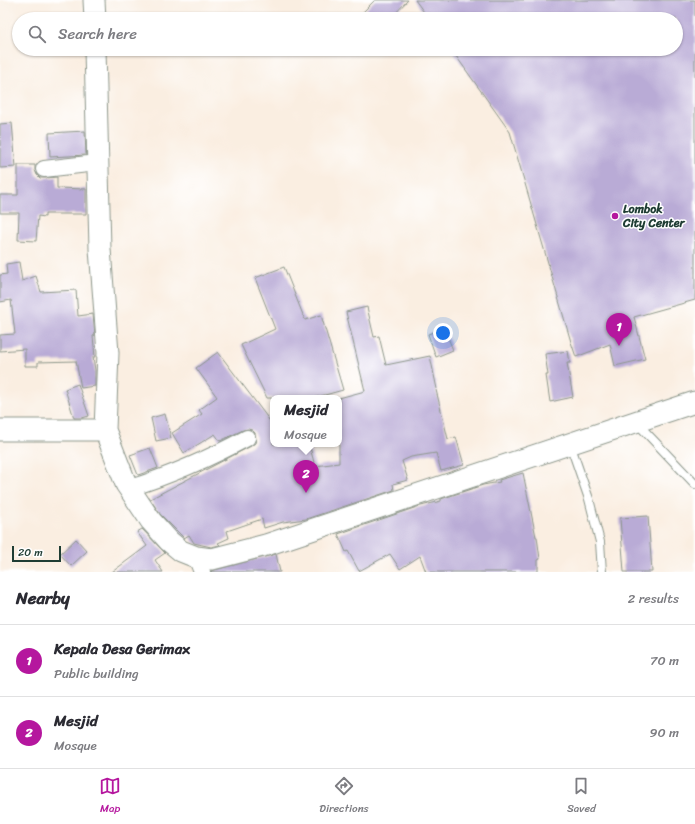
<!DOCTYPE html>
<html lang="en">
<head>
<meta charset="utf-8">
<style>
  :root { --surface:#fff; --page:#f2f2f3; --text:#2b2b33; --muted:#7c7c81; --line:#e1e1e2; --accent:#b5179e }
  body { margin:0; font-family:Sriracha,sans-serif; background:var(--page); color:var(--text) }
  .scale { position:absolute; left:12px; bottom:10px; width:49px; box-sizing:border-box; padding-left:4px; border:2px solid #1f3d34; border-top:0; font-size:11px; line-height:14px; white-space:nowrap; color:#1f3d34; -webkit-text-stroke:3px #fff; paint-order:stroke }
  .you { position:absolute; left:443px; top:333px; width:14px; height:14px; margin:-10px; border:3px solid #fff; border-radius:50%; background:#1a73e8; box-shadow:0 0 0 6px #1a73e833 }
  .badge { display:grid; place-items:center; width:26px; height:26px; border-radius:50%; background:var(--accent); color:#fff; font-size:13px; font-weight:700 }
  .pin { position:absolute; translate:-50% -33px; filter:drop-shadow(0 1px 2px #0008) }
  .pin::after { content:''; position:absolute; top:21px; width:14px; height:12px; background:inherit; clip-path:polygon(0 0,100% 0,50% 100%) }
  .popup { position:absolute; left:270px; top:395px; width:72px; height:52px; box-sizing:border-box; display:grid; place-content:center; border-radius:8px; background:var(--surface); filter:drop-shadow(0 1px 3px #0005); font-size:13px; white-space:nowrap; color:var(--muted) }
  .popup b { font-size:15px; color:var(--text) }
  .popup::after { content:''; position:absolute; left:50%; top:100%; margin-left:-8px; border:8px solid transparent; border-top-color:var(--surface) }
  .list { margin:0; padding:0; list-style:none }
  h2 { display:flex; justify-content:space-between; align-items:center; height:52px; margin:0; padding:0 16px; font-size:17px }
  h2 small { font-size:13px; font-weight:400; color:var(--muted) }
  .list li { display:grid; grid-template-columns:26px 1fr auto; gap:12px; align-items:center; box-sizing:border-box; height:72px; padding:0 16px; border-top:1px solid var(--line) }
  .list b { display:block; font-size:15px; white-space:nowrap }
  .list p { margin:0; font-size:13px; white-space:nowrap; color:var(--muted) }
  .list em { font-size:13px; font-style:normal; color:var(--muted) }
  .icon { flex:none; width:22px; height:22px; fill:none; stroke:currentColor; stroke-width:2; stroke-linecap:round; stroke-linejoin:round }
  .map { position:relative; flex:none; width:695px; height:572px; overflow:hidden }
  .search { position:absolute; background:var(--surface); box-shadow:0 1px 3px #0004; left:12px; right:12px; top:12px; height:44px; display:flex; align-items:center; gap:10px; box-sizing:border-box; padding:0 14px; border-radius:22px; color:var(--muted); font-size:15px }
  .sheet { height:196px; background:var(--surface) }
  nav { display:flex; justify-content:space-around; align-items:center; box-sizing:border-box; height:56px; border-top:1px solid var(--line); background:var(--surface); font-size:11px; color:var(--muted) }
  nav a { display:grid; justify-items:center; gap:2px }
  nav .on { color:var(--accent) }
  .map>svg:first-child { display:block }
  .building { fill:#b9abd6 }
  .lines { fill:none; stroke-linecap:round; stroke-linejoin:round }
  .service-casing { stroke:#8c968a; stroke-width:10 }
  .minor-casing { stroke:#8c968a; stroke-width:18 }
  .tertiary-casing { stroke:#8c968a; stroke-width:23 }
  .service { stroke:#fff; stroke-width:8 }
  .minor { stroke:#fff; stroke-width:16 }
  .tertiary { stroke:#fff; stroke-width:21 }
  .poi-dot { fill:#b5179e; stroke:#fff; stroke-width:1.5 }
  .labels { text-anchor:middle; dominant-baseline:central; stroke-width:3; stroke-linejoin:round; paint-order:stroke }
  .poi-label { font-size:12px; font-weight:bold; fill:#1f3d34; stroke:#fff; text-anchor:start }
</style>
</head>
<body>
<div class="map">
<svg width="695" height="572" viewBox="0 0 695 572">
  <rect width="100%" height="100%" fill="#fff"/>
  <filter id="ink" filterUnits="userSpaceOnUse"><feTurbulence type="fractalNoise" baseFrequency=".025" numOctaves="2"/><feDisplacementMap in="SourceGraphic" scale="8" xChannelSelector="R" yChannelSelector="G"/><feConvolveMatrix kernelMatrix="1 2 1 2 8 2 1 2 1" color-interpolation-filters="sRGB"/></filter>
  <filter id="wash" filterUnits="userSpaceOnUse"><feTurbulence type="fractalNoise" baseFrequency=".012" numOctaves="4" result="noise"/><feDisplacementMap in="SourceGraphic" scale="16" xChannelSelector="R" yChannelSelector="G"/><feGaussianBlur stdDeviation="0.9" result="paint"/><feColorMatrix in="noise" values="0 0 0 0 0 0 0 0 0 0 0 0 0 0 0 0 0 1.4 0 .05"/><feComposite in="paint" operator="in"/></filter>
  <g filter="url(#wash)">
    <rect width="100%" height="100%" fill="#faeee1"/>
    <g id="blocks">
      <path class="building" d="M375,0H408L390,19H356Z
        M415,0H695V300L634,317L645,359L615,366L610,344L576,357L571,342L510,132L451,49H676V19H429Z
        M12,123L16,167L0,168V124Z
        M85,131L86,155L50,157L49,133Z
        M18,165H35V170L37,175L40,178H45L57,177V188L86,189V214H45V217L38,216L36,241L18,240L19,213H0V195H18Z
        M19,262L22,281L36,276L41,292L76,290L78,316L93,314L95,335L93,336L95,357H93L95,370V386L81,388L76,361L38,362V366H25V349L0,351V335L15,334L11,300L0,302V275L7,274L6,264Z
        M284,267L305,320L321,315L343,390L314,398H267L241,345L275,329L255,278Z
        M367,307L374,337L379,336L386,365L430,356L437,389L436,390L448,439L456,437L464,465L441,471L436,453L411,457L402,461L408,480L393,484L394,490L306,519L283,522L264,528L262,519L227,531L229,538L218,543L220,545L211,547L194,543L189,535L184,538L160,514L150,499L251,446L255,443L256,439L255,433L252,430L248,429L243,430L220,441L215,434L184,453L172,433L202,414L199,410L217,397L196,368L218,352L273,425V444H309L315,466L339,463V398L365,391L346,312Z
        M444,328L453,350L436,357L428,334Z
        M568,351L570,363H567L573,397L550,402L546,375H548L545,354Z
        M78,384L89,416L82,418H74L65,389Z
        M165,414L171,438L156,441L151,418Z
        M150,448L158,468L138,475L130,455Z
        M523,473L536,537H537L540,559L538,560V572H426L420,556L400,569L390,554L359,571L348,551L346,552L338,534L417,507L441,501V499L483,485L500,482L499,480Z
        M648,516L652,572H624L620,518Z
        M142,529L165,553L155,560L163,572H112L147,546L137,532Z
        M76,539L87,551L71,566L60,554Z
        M276,554L280,572H212L211,571Z"/>
    </g>
  </g>
  <g filter="url(#ink)">
    <use href="#blocks" fill-opacity="0" stroke="#8c968a" stroke-width="1"/>
    <g class="lines">
      <defs>
        <path id="service" d="M636,422L695,484
          M570,444L589,499L600,542L602,572"/>
        <path id="minor" d="M44,169L97,163
          M130,488C172,475 208,459 247,438
          M196,557L202,572"/>
        <path id="tertiary" d="M94,0L95,19
          M95,49L100,249L108,353L105,430L126,484L151,521L169,541L181,551L196,557L212,559L266,545L695,402
          M0,430H105"/>
      </defs>
      <use href="#service" class="service-casing"/>
      <use href="#minor" class="minor-casing"/>
      <use href="#tertiary" class="tertiary-casing"/>
      <use href="#service" class="service"/>
      <use href="#minor" class="minor"/>
      <use href="#tertiary" class="tertiary"/>
    </g>
  </g>
  <circle class="poi-dot" cx="615" cy="216" r="4"/>
  <g class="labels">
    <g class="poi-label">
      <text x="623" y="209">Lombok<tspan x="623" dy="14">City Center</tspan></text>
    </g>
  </g>
</svg>
<div class="scale">20 m</div>
<div class="you"></div>
<div class="pin badge" style="left:619px;top:346px">1</div>
<div class="pin badge" style="left:306px;top:493px">2</div>
<div class="popup"><b>Mesjid</b>Mosque</div>
<div class="search"><svg class="icon" aria-label="search" viewBox="0 0 24 24"><circle cx="10" cy="10" r="6"/><path d="M15 15l6 6"/></svg>Search here</div>
</div>
<section class="sheet">
<h2>Nearby<small>2 results</small></h2>
<ul class="list">
<li><span class="badge">1</span><div><b>Kepala Desa Gerimax</b><p>Public building</p></div><em>70 m</em></li>
<li><span class="badge">2</span><div><b>Mesjid</b><p>Mosque</p></div><em>90 m</em></li>
</ul>
</section>
<nav>
<a class="on"><svg class="icon" aria-label="map" viewBox="0 0 24 24"><path d="M3 6l6-2 6 2 6-2v14l-6 2-6-2-6 2zM9 4v14M15 6v14"/></svg>Map</a>
<a><svg class="icon" aria-label="directions" viewBox="0 0 24 24"><path d="M12 3l9 9-9 9-9-9zM9 14v-3h6M13 9l2 2-2 2"/></svg>Directions</a>
<a><svg class="icon" aria-label="saved" viewBox="0 0 24 24"><path d="M7 4h10v16l-5-4-5 4z"/></svg>Saved</a>
</nav>
</body>
</html>
